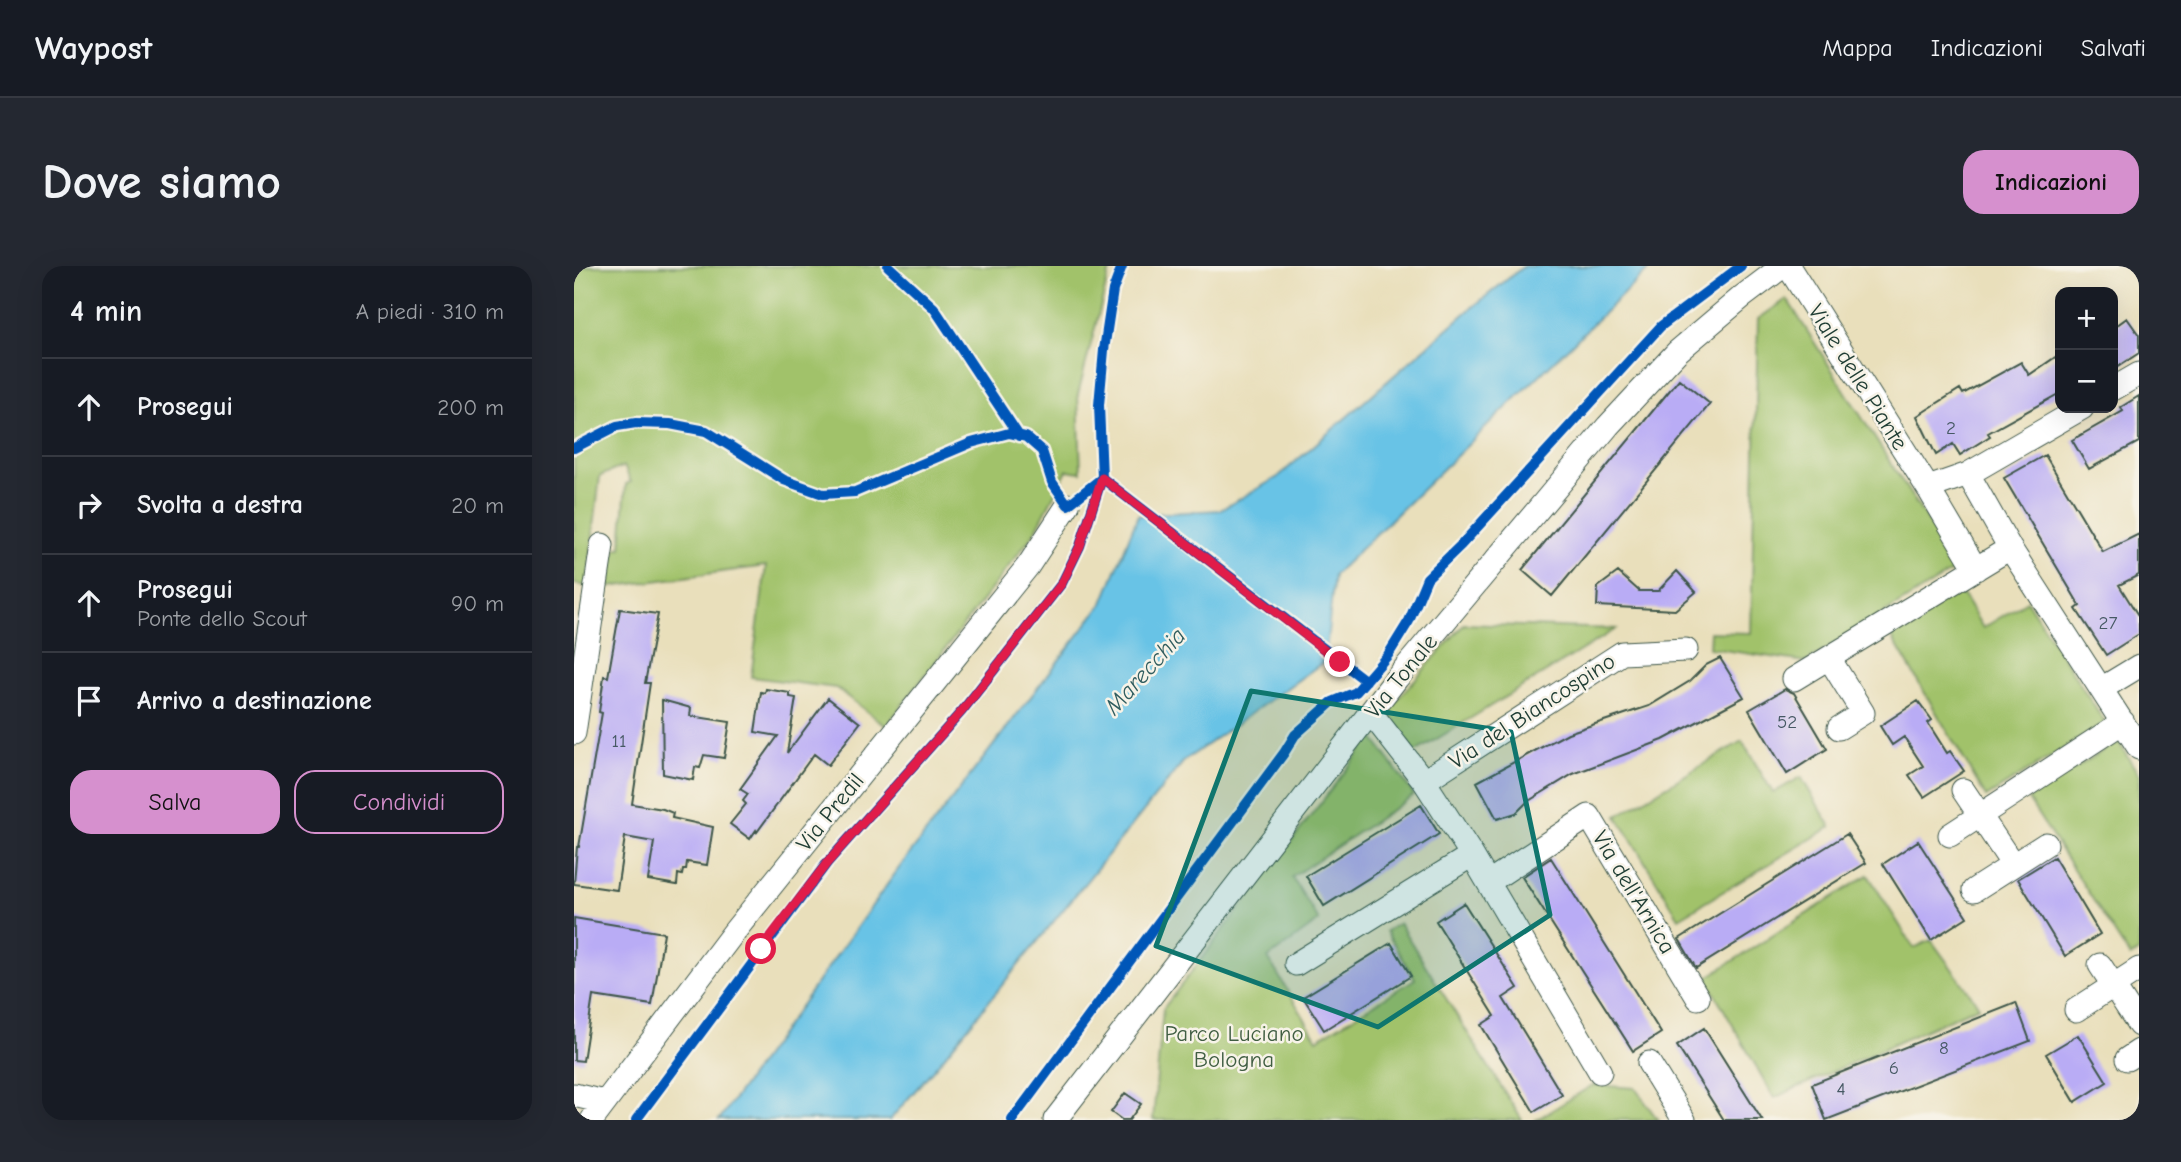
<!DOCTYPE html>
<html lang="it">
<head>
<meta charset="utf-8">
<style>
  :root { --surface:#171b24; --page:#242831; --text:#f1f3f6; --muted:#9ea1a6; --line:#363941; --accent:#d690ce }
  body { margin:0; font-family:"Comic Neue",sans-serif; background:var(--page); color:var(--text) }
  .controls { position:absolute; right:21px; top:21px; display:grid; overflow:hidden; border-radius:14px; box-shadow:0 7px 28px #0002 }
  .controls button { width:63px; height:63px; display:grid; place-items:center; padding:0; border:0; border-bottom:2px solid var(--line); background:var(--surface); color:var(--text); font:35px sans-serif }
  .stop { position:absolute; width:21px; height:21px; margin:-16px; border:5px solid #e11d48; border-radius:50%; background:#fff }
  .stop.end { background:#e11d48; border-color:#fff; box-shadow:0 2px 7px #0008 }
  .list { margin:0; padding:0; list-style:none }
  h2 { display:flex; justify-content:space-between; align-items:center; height:91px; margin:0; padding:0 28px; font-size:30px }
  h2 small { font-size:23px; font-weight:400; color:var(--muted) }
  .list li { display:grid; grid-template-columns:46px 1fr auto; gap:21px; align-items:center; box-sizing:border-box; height:98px; padding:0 28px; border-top:2px solid var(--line) }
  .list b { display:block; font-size:26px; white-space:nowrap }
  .list p { margin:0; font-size:23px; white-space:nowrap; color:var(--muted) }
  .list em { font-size:23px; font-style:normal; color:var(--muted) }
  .actions { display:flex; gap:14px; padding:21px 28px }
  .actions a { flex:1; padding:16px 0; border:2px solid var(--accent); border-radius:21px; text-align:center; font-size:24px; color:var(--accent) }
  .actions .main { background:var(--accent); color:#111 }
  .icon { flex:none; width:38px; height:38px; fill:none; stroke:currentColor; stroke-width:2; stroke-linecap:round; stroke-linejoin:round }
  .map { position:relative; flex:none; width:1565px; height:854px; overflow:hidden; border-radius:21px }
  header { display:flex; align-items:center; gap:42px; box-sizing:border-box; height:98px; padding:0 35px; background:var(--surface); border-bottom:2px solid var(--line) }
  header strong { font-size:33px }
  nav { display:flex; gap:38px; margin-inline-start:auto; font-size:24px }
  .intro { display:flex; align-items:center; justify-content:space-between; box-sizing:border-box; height:168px; padding:0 42px }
  h1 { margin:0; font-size:49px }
  .button { padding:18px 32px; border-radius:21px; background:var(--accent); color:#111; font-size:24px; font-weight:700 }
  main { display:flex; gap:42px; padding:0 42px }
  aside { flex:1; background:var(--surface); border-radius:21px; box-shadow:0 7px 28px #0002 }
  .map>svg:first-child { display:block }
  .green { fill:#a1c26a; stroke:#60804f; stroke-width:2 }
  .water { fill:#68c3e6; stroke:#44808d; stroke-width:2 }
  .building { fill:#b9acf5 }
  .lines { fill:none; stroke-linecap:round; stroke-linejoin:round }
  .minor-casing { stroke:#3d5548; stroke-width:25 }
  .minor { stroke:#fff; stroke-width:23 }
  .cycleway-casing { stroke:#f7f3e8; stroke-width:15 }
  .cycleway { stroke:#0057b8; stroke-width:10 }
  .route { stroke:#e11d48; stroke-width:9 }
  .marked { fill:#0f766e; fill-opacity:0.2; stroke:#0f766e; stroke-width:5; stroke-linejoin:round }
  .labels { text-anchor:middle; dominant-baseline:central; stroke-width:5; stroke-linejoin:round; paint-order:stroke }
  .number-label { font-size:19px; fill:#465964 }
  .street-label { font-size:23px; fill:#1f3d34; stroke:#f7f3e8 }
  .park-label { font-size:23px; fill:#405e42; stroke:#f7f3e8 }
  .water-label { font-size:24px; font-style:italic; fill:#315e60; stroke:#f7f3e8 }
</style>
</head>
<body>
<header>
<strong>Waypost</strong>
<nav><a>Mappa</a><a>Indicazioni</a><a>Salvati</a></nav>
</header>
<div class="intro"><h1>Dove siamo</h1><a class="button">Indicazioni</a></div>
<main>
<aside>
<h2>4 min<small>A piedi · 310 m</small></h2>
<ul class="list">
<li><svg class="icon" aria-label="ahead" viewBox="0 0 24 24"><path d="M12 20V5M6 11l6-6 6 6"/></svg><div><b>Prosegui</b></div><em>200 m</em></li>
<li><svg class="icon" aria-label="right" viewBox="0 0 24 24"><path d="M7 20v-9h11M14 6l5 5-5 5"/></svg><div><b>Svolta a destra</b></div><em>20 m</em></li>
<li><svg class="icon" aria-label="ahead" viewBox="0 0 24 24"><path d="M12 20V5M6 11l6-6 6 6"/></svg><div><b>Prosegui</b><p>Ponte dello Scout</p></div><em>90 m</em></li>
<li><svg class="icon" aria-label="arrive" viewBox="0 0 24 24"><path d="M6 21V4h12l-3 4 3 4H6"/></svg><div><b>Arrivo a destinazione</b></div></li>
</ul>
<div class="actions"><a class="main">Salva</a><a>Condividi</a></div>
</aside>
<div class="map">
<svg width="1565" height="854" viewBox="0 0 1565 854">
  <rect width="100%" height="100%" fill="#f7f3e8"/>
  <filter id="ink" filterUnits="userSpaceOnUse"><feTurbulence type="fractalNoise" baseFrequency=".0143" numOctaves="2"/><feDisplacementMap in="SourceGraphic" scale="14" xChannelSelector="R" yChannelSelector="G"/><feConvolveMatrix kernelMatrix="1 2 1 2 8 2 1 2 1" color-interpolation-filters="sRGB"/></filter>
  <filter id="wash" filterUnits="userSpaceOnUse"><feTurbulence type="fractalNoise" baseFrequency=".00686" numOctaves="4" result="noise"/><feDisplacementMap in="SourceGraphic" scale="28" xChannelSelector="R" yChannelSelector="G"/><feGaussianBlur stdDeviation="1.57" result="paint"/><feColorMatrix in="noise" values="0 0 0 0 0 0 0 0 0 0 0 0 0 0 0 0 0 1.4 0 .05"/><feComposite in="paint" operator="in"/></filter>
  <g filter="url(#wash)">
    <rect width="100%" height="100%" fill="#e9dfbb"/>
    <path class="green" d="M0,0H537L504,128L507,206L493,204L461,266L312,460L262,422L177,411L192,300L35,321L42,282H47L52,218L57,216L50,200L26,210L13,320L0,318Z
      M1213,33L1383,302L1232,396L1135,382L1136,366L1177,367L1184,53Z
      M1385,323L1409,362L1453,335L1531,457L1412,531L1315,366Z
      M890,358L1042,363L840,487L813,445Z
      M798,470L840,529L718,611L745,655L694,692L743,773L841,713L812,665L825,657L948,854H579L589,743Z
      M1168,475L1199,527L1227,511L1257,561L1105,652L1043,550Z
      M1544,475L1565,509V686L1556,691L1454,533Z
      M1294,609L1340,682L1357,674L1405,740L1200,832L1132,712Z
      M1019,819L1061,822L1084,854H962Z"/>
    <path class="water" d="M950,0H1078L760,309L751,395L610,495L369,792L316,854H145L325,602L529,337L564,249L646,244L704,211L895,44Z"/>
    <g id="blocks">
      <path class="building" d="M1553,52L1565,69V87L1539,104V62Z
        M1486,88V127L1414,167L1416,170L1386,189L1379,178L1362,189L1343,150L1386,123L1389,128L1447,96L1455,109Z
        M1105,113L1136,138L978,330L948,304Z
        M1565,130V176L1515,203L1498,174L1549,145L1547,141Z
        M1471,189L1529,286L1565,268V309L1545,319L1565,351V368L1532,389L1502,343L1506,340L1430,212Z
        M1103,305L1122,326L1101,344L1023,340L1024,321L1044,306L1065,325H1084Z
        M46,343L84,348L71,417H76L58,538L89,543L99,547L98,552L139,561L133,599L113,596L112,604H109L108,609L104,608L103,619L74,614L80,576L51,571L43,624L0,618L3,581H5L28,447L25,446L30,410L34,411Z
        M1146,392L1170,431L1089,474L999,508L953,536L942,547L923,553L903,516L994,467L1075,440L1116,415L1132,399Z
        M192,423L216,427V431L222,432L213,487L254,432L286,457L254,499L240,488L183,566L182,564L176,573L156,558L172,538L169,535L174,528L166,523L204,470L181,466L187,426L191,427Z
        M1211,423L1220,427L1253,483L1213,508L1175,444Z
        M88,434L117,442L116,450L156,456L150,492L130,489L126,502L121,501L119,514L89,508Z
        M1344,435L1358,454L1354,457L1373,487L1376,485L1390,505L1350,531L1335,509L1349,500L1330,471L1318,479L1306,460Z
        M847,539L865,568L750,640L732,610Z
        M1273,568L1292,597L1122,702L1105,673Z
        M1344,575L1393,651L1357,674L1309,598Z
        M1480,591L1526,668L1491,690L1444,613Z
        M977,592L1087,767L1059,785L948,611Z
        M890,637L944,722L929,732L988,829L960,846L907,759L921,750L862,655Z
        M0,652L90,667L78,739L19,730L9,795L0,794Z
        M817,677L837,710L750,764L729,731Z
        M1442,737L1456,775L1252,854L1238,818Z
        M1130,762L1188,854H1150L1103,780Z
        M1504,769L1533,816L1501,836L1472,788Z
        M551,827L567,838L555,854H548L537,846Z"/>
    </g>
  </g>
  <g filter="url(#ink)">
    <use href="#blocks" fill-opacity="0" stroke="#3d5548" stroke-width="2"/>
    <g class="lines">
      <defs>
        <path id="minor" d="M1214,0L1354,222L1402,303
          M1539,123L1565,108
          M1394,208L1436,282L1565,482
          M1354,222L1394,208L1508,142
          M1255,392L1289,447L1265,462
          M1220,413L1436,282
          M1527,423L1565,400
          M797,447L850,515L898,589L1026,806
          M0,467L28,279
          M850,515L1048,387L1112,384
          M1389,524L1439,599
          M1376,569L1549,456
          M915,616L1015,550L1124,732
          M1400,624L1472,578
          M722,698L898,589
          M1526,699L1565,759
          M1502,744L1565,703
          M1553,793L1565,785
          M1075,797L1110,854
          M0,829L30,836
          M18,854L160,666L454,300L494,239
          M481,854L823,412L1034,160L1103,86L1168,31L1209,0"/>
      </defs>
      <use href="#minor" class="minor-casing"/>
      <use href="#minor" class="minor"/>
      <defs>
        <path id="cycleway" d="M314,0L360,42L445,170
          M0,182L43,160L62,157L96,158L132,165L210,214L249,228L281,226L397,177L435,167L452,171L468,185L478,216L494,239L528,212
          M528,212L792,415
          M62,854L253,597L388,445L488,317L506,280L528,212L525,139L530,84L539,24L548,0
          M438,854L710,487L721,469L758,436L782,426L814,389L835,355L853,312L887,279L1087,60L1167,0"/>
      </defs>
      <use href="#cycleway" class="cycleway-casing"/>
      <use href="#cycleway" class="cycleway"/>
    </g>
  </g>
  <g class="lines" filter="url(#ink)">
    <path class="route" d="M187,683L253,597L388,445L488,317L506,280L528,212L766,396"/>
  </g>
  <path class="marked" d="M677,425L937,466L976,649L804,761L582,680Z"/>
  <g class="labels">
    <g class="number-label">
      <text x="1377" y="162">2</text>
      <text x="1534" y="357">27</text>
      <text x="1213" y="456">52</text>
      <text x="45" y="475">11</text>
      <text x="1370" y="782">8</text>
      <text x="1320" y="802">6</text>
      <text x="1267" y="823">4</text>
    </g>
    <g class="street-label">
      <text transform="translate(1284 111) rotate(58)">Viale delle Piante</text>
      <text transform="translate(827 410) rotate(-51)">Via Tonale</text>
      <text transform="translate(958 445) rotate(-33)">Via del Biancospino</text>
      <text transform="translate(256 546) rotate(-51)">Via Predil</text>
      <text transform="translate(1060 626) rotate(59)">Via dell'Arnica</text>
    </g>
    <g class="park-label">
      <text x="660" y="767">Parco Luciano<tspan x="660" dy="26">Bologna</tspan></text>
    </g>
    <g class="water-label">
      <text transform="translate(571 405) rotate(-48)">Marecchia</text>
    </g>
  </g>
</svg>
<div class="controls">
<button>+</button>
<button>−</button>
</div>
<div class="stop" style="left:187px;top:683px"></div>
<div class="stop end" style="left:766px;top:396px"></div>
</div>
</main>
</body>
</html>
